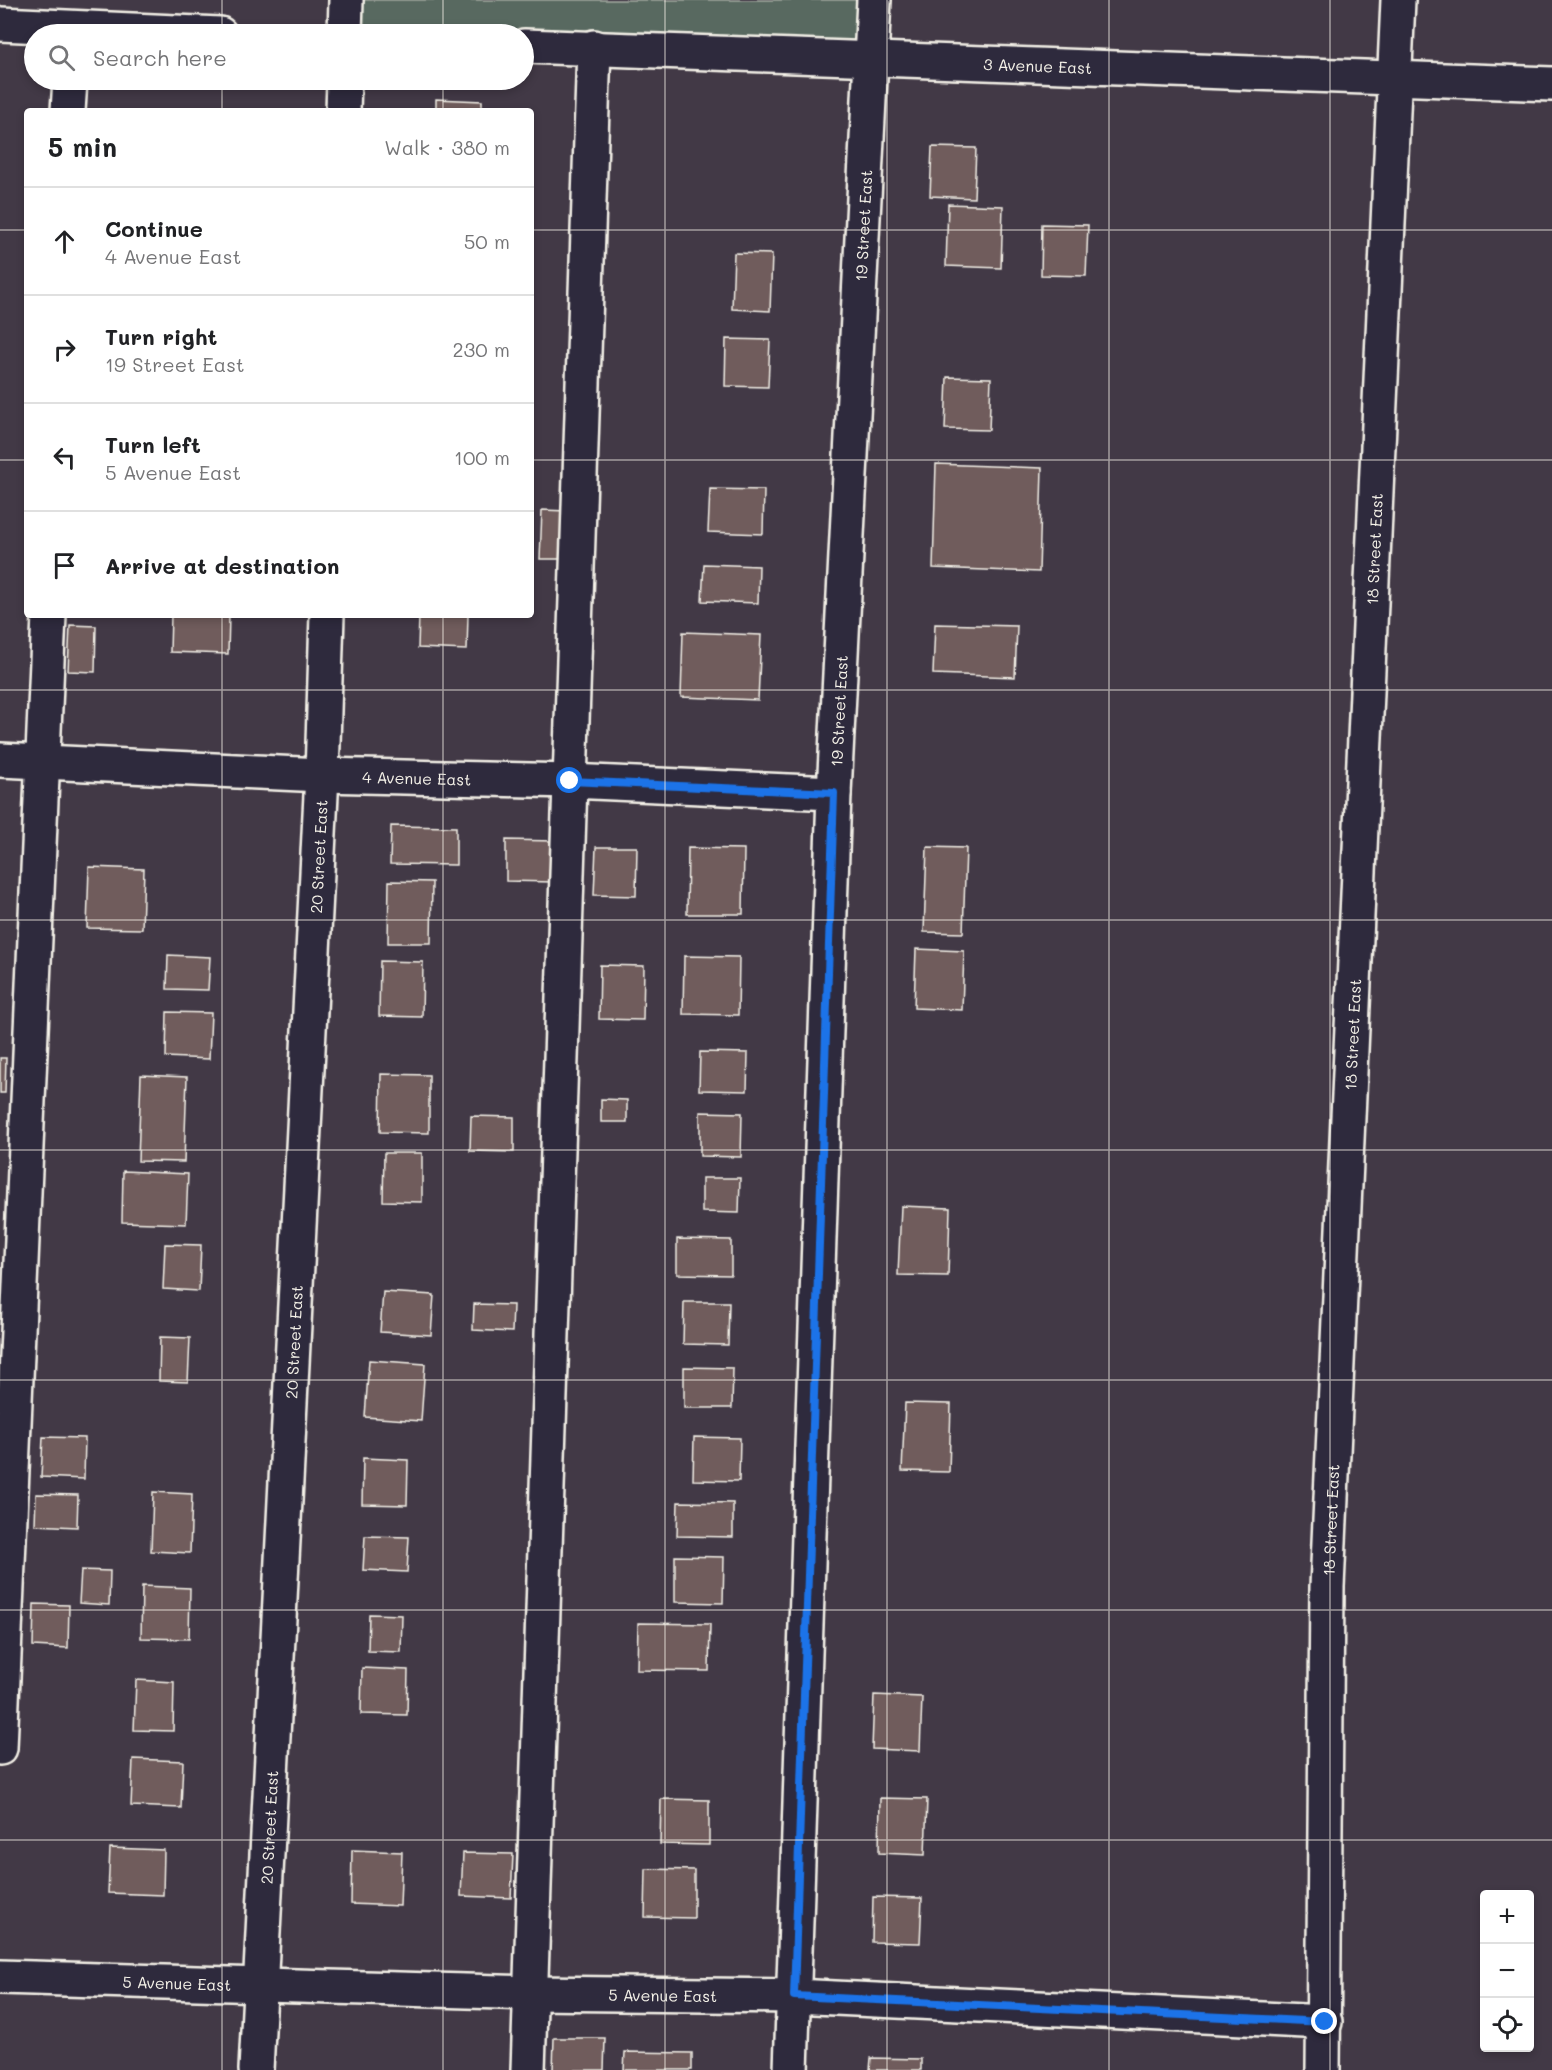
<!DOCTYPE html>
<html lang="en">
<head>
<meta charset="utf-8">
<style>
  :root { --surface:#fff; --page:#f6f6f6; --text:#202124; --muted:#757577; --line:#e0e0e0 }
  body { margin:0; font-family:Mali,sans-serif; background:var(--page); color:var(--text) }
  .controls { position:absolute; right:18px; bottom:18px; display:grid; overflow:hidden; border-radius:6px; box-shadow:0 3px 9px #0003 }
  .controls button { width:54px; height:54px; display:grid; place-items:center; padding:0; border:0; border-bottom:2px solid var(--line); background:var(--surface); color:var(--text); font:30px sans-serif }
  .stop { position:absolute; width:18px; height:18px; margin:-14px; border:4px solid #1a73e8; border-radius:50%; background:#fff }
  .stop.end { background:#1a73e8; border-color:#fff; box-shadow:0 2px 6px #0008 }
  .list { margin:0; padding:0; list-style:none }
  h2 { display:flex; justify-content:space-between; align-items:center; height:78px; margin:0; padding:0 24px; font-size:26px }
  h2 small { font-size:20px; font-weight:400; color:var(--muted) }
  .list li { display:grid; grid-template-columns:39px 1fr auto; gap:18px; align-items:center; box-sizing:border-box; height:108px; padding:0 24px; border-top:2px solid var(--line) }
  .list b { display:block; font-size:22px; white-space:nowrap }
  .list p { margin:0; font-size:20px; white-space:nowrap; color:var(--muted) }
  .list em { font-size:20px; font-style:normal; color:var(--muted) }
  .icon { flex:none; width:33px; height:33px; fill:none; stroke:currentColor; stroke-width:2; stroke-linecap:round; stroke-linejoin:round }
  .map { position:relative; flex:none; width:1552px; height:2070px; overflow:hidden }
  .search { position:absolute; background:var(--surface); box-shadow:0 3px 9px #0003; left:24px; top:24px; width:510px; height:66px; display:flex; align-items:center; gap:15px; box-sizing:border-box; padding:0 21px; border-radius:33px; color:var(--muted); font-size:22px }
  .panel { position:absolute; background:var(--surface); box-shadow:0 3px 9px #0003; left:24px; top:108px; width:510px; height:510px; border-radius:6px }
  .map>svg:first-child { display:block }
  .green { fill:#596960; stroke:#a6ada4; stroke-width:1.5 }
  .building { fill:#6f5c5c; stroke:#f4f1e8; stroke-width:1.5 }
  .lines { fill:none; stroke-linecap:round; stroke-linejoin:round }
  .minor-casing { stroke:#f4f1e8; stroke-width:38 }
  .minor { stroke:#2f2a3d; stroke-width:33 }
  .route { stroke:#1a73e8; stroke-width:8 }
  .grid { fill:none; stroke:#f4f1e8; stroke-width:1.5; stroke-opacity:0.55 }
  .labels { text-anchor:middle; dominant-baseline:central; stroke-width:4.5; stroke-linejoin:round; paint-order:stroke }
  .street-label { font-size:16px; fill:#f4f1e8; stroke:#2f2a3d }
</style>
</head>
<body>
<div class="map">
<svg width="1552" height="2070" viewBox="0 0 1552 2070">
  <rect width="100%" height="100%" fill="#423946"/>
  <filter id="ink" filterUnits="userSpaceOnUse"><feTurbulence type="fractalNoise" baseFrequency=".0167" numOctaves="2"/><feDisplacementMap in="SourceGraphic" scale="12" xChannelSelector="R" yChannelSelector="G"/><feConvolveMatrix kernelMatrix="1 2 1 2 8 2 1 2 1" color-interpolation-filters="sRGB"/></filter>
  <g filter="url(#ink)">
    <path class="green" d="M346,0H867L866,52L524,34H345Z"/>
    <path class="building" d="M436,99L482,101V111H436Z
      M932,147L976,148L974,198L930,196Z
      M948,204L1003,206L1001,268L946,266Z
      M1042,224L1088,225L1086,276L1041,275Z
      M734,253L772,254L770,311L732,309Z
      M726,339L770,340L768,387L725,386Z
      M947,377L991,378L989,430L945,429Z
      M936,464L1042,468L1039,572L933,568Z
      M710,489L764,490L763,534L708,532Z
      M542,510L567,511L566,559H540Z
      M704,564L759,566L758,603L702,601Z
      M171,615H229L228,654L170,652Z
      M419,615H468L467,650L418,648Z
      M935,624L1017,626L1015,677L933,674Z
      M70,625L96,626L95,672L68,671Z
      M683,632L761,635L758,700L681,697Z
      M391,826L456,827V865L390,864Z
      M506,840L554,841L553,882L506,881Z
      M596,847H637L636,896L594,895Z
      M927,847L966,848L963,933L924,932Z
      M688,848L744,849L743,914H687Z
      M89,867L144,869L142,929L87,928Z
      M389,881L432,882L431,943H388Z
      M916,949L964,951L962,1010L914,1008Z
      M168,955L210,957L208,990L167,989Z
      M684,956L739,957L738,1015L683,1014Z
      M380,961L423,962L422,1017L379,1016Z
      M600,965L644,966L643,1020L599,1019Z
      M167,1012L211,1013L209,1059L166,1057Z
      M700,1052L748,1053L747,1091L699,1090Z
      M0,1058H6L5,1093H0Z
      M381,1074L429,1075V1133L380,1132Z
      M141,1075L187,1077L184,1162L138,1161Z
      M601,1099L627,1100V1122H601Z
      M700,1112L742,1113L741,1157L700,1156Z
      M471,1116L514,1117V1152L470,1151Z
      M384,1153H422V1202L383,1201Z
      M123,1171L188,1174L186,1224L122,1222Z
      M702,1178H740L739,1213L702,1212Z
      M901,1206L950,1208L948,1276L898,1275Z
      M677,1239L731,1240V1275L677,1274Z
      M165,1244L201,1245L199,1291L163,1289Z
      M383,1292L434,1295L431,1335L380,1332Z
      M684,1302H729L728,1345L683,1344Z
      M474,1304L513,1305L512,1332L473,1330Z
      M160,1337L190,1338L188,1382L159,1381Z
      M369,1360L425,1364L421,1421L365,1417Z
      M684,1367L733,1368L732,1408H684Z
      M905,1403L951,1404L949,1472L902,1471Z
      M43,1437L85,1438L84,1479L41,1477Z
      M694,1437L740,1438L739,1481L693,1480Z
      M363,1458L408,1460L407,1505L362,1504Z
      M153,1492L192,1494L190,1553L151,1551Z
      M36,1494L78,1495L77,1527L35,1525Z
      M678,1502L733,1503V1537L677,1536Z
      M365,1536L409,1537L407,1572L363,1570Z
      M675,1556L724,1557L723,1603L675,1602Z
      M81,1570L110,1571L109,1605L79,1603Z
      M142,1586L190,1588L189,1639L141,1638Z
      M34,1604L69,1605L68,1648L33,1646Z
      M369,1614L402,1615L401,1652L368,1651Z
      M638,1623L710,1624L709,1671L637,1670Z
      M362,1668L408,1670L407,1715L361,1714Z
      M136,1680L174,1682L173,1731L134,1730Z
      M874,1695L922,1697L920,1751L872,1749Z
      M133,1759L183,1761L181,1808L131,1806Z
      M880,1798L927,1799L925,1855L879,1853Z
      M661,1799L709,1800V1845L660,1844Z
      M110,1848L164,1850L163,1895L108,1893Z
      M352,1850L402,1852L400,1906L351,1904Z
      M463,1853L513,1854L511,1898L461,1896Z
      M646,1869L694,1870V1918L645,1917Z
      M873,1897L922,1898L920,1943L872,1942Z
      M554,2038H605L604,2070H553Z
      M625,2052L692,2053V2070H624Z
      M871,2058L921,2059V2070H870Z"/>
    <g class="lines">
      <defs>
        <g id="minor">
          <path d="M0,24L220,34"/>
          <path d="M345,34L346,0"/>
          <path id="s1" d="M524,46L1552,84"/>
          <path d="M68,111L70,80"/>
          <path d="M343,111L344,80"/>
          <path id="s2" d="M0,760L322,775L570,781L834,793"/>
          <path d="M0,1748L49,615"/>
          <path id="s3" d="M0,1977L532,1993L794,1996L1325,2022"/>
          <path id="s4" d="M256,2070L322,775L327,615"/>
          <path d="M528,2070L594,47"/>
          <path id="s5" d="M791,2070L834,793L874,0"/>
          <path id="s6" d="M1323,2070L1327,1587L1398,0"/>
        </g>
      </defs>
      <use href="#minor" class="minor-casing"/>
      <use href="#minor" class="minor"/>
    </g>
  </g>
  <g class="lines" filter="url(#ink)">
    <path class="route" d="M570,781L834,793L794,1996L1325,2022"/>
  </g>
  <path class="grid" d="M222,0V34M443,0V34M665,0V2070M887,0V2070M1109,0V2070M1330,0V2070M222,80V111M443,80V111M0,230H27M531,230H1552M0,460H27M531,460H1552M222,615V2070M443,615V2070M0,690H1552M0,920H1552M0,1150H1552M0,1380H1552M0,1610H1552M0,1840H1552"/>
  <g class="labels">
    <g class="street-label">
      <text stroke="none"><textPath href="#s1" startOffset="514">3 Avenue East</textPath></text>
      <text stroke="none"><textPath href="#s5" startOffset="1846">19 Street East</textPath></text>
      <text stroke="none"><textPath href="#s6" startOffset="1522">18 Street East</textPath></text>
      <text stroke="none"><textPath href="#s5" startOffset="1360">19 Street East</textPath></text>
      <text stroke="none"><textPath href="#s2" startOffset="417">4 Avenue East</textPath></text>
      <text stroke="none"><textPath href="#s4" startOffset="1215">20 Street East</textPath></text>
      <text stroke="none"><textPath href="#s6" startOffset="1036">18 Street East</textPath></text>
      <text stroke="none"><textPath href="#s4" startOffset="729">20 Street East</textPath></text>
      <text stroke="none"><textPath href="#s6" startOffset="550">18 Street East</textPath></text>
      <text stroke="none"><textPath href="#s4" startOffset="243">20 Street East</textPath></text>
      <text stroke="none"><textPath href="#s3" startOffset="177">5 Avenue East</textPath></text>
      <text stroke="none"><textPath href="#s3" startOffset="663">5 Avenue East</textPath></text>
    </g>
  </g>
</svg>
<div class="controls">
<button>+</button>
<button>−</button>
<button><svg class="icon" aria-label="locate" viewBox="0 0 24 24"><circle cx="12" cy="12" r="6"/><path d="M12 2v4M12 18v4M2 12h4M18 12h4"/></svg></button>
</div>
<div class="stop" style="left:570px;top:781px"></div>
<div class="stop end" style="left:1325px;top:2022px"></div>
<div class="search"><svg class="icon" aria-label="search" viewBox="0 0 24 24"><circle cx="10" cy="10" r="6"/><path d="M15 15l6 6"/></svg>Search here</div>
<section class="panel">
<h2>5 min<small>Walk · 380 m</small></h2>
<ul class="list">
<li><svg class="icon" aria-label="ahead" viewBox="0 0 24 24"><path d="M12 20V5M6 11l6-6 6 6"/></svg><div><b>Continue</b><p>4 Avenue East</p></div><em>50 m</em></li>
<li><svg class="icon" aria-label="right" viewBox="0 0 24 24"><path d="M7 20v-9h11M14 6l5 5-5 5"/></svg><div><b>Turn right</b><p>19 Street East</p></div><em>230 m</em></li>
<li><svg class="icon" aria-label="left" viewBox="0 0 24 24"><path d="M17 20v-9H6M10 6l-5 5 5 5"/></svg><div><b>Turn left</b><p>5 Avenue East</p></div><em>100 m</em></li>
<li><svg class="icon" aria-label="arrive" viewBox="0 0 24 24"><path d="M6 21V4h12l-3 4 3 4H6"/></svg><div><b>Arrive at destination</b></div></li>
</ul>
</section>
</div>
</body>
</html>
